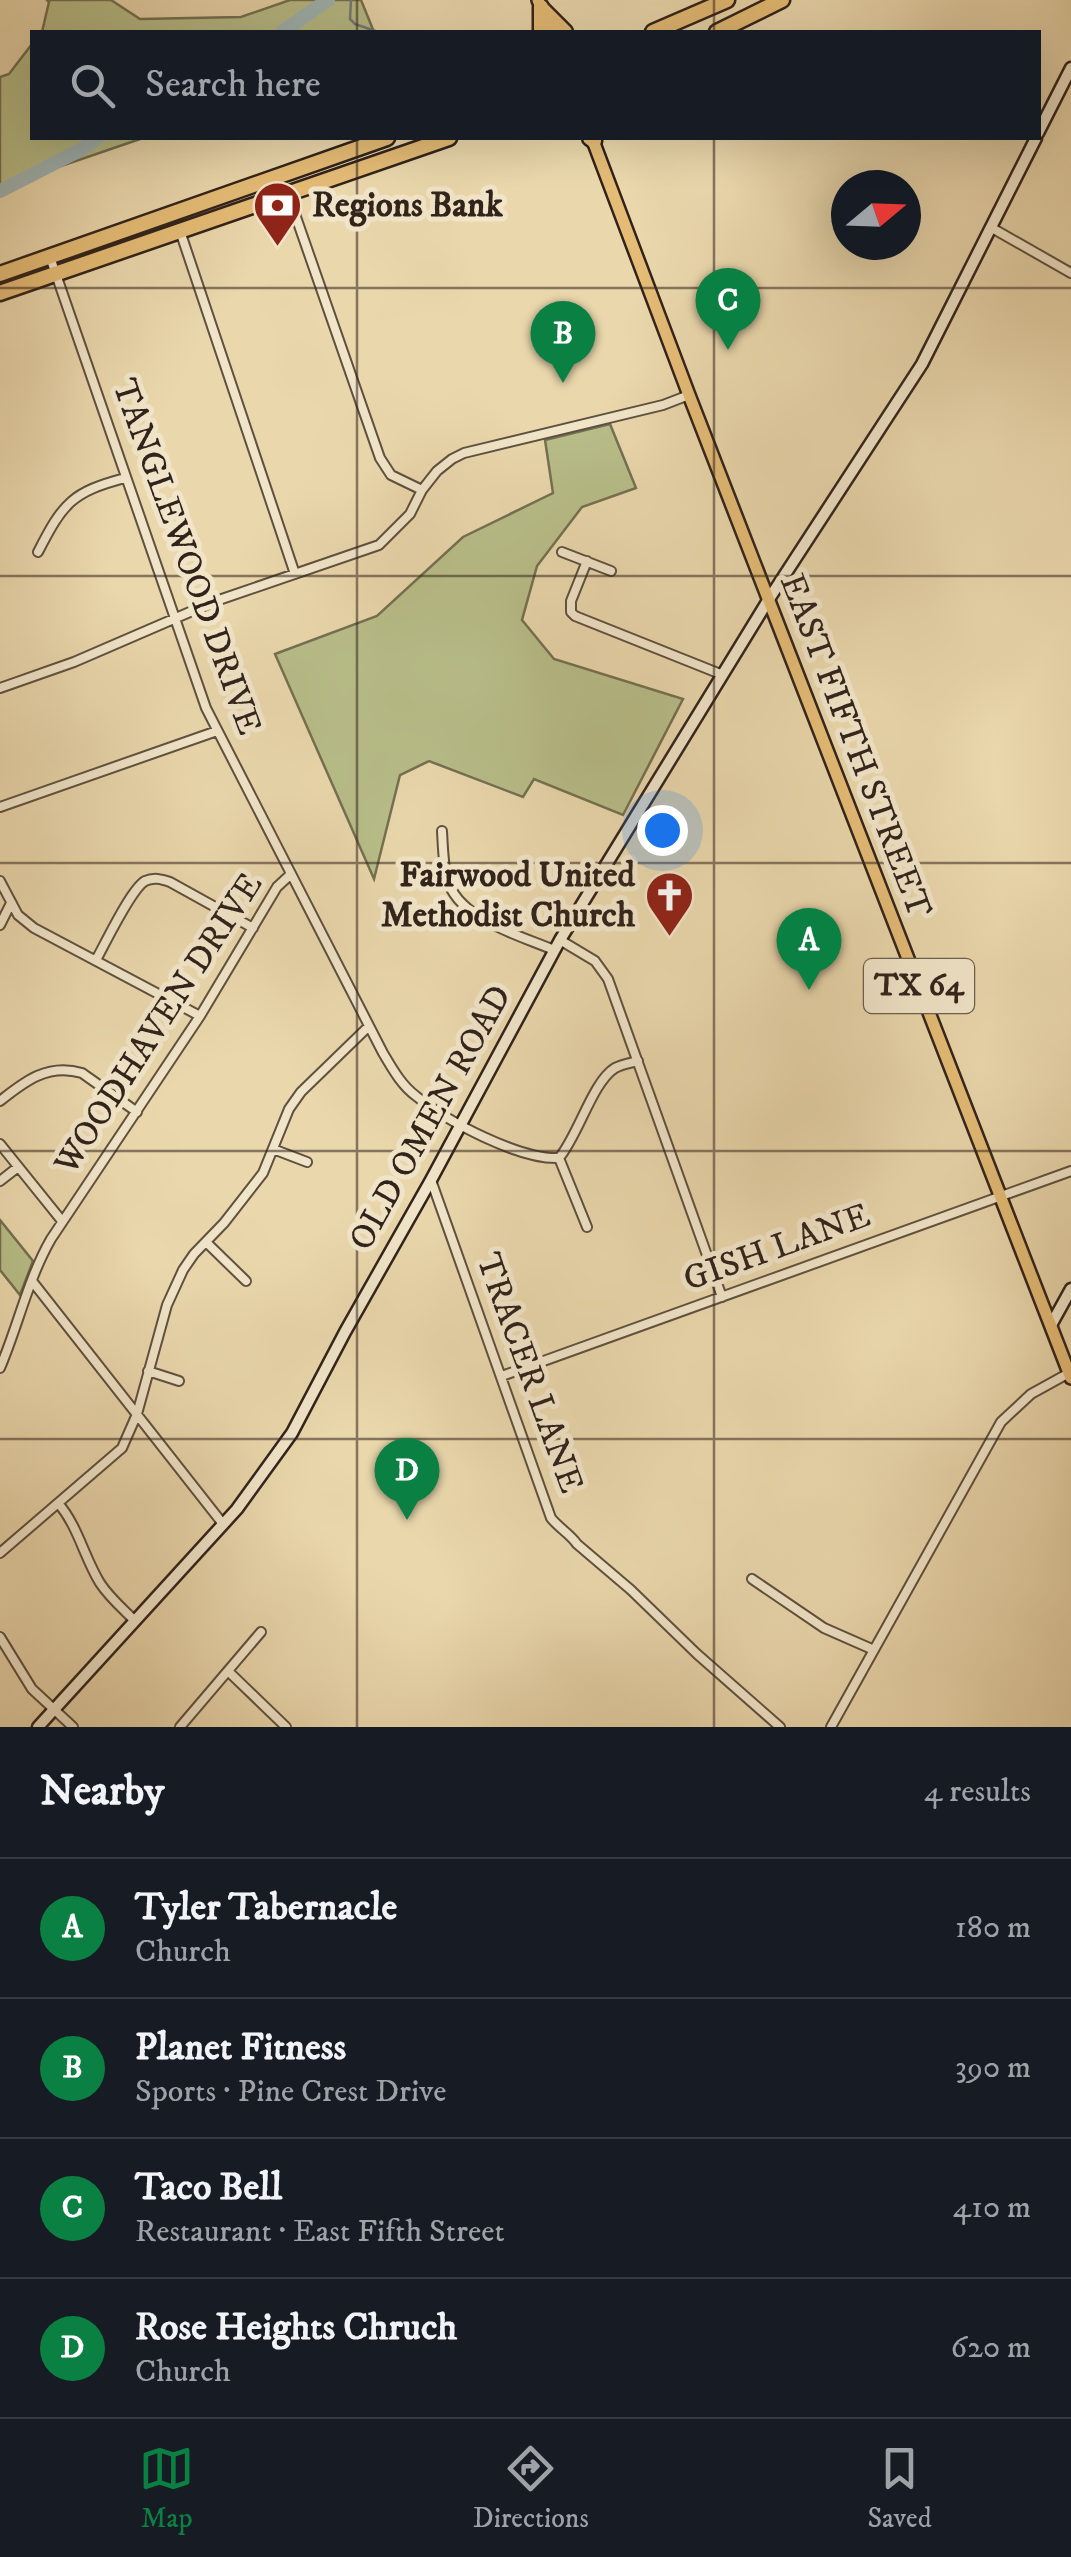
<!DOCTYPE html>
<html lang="en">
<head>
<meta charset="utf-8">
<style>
  :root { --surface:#171b24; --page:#20242c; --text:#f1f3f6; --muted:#9ea1a6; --line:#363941; --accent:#0b8043 }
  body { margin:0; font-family:"IM FELL DW Pica",serif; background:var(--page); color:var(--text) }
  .compass { position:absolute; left:831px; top:170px; width:90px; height:90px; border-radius:50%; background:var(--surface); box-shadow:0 10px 40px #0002; rotate:71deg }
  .you { position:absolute; left:662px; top:830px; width:35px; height:35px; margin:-25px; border:8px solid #fff; border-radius:50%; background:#1a73e8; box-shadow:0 0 0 15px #1a73e833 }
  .badge { display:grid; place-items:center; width:65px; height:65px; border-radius:50%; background:var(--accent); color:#fff; font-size:32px; font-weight:700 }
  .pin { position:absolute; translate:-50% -82px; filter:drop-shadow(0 2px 5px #0008) }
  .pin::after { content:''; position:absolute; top:52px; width:35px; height:30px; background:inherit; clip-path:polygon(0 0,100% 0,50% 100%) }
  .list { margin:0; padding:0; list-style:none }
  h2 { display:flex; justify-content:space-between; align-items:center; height:130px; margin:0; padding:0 40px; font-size:42px }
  h2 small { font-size:32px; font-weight:400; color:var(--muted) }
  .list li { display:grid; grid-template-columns:65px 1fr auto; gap:30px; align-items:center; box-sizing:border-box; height:140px; padding:0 40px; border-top:2px solid var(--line) }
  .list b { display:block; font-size:38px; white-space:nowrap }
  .list p { margin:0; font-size:32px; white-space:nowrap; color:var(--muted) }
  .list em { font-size:32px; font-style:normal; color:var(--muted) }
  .icon { flex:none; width:55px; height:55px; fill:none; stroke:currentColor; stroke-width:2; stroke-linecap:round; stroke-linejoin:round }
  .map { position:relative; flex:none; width:1071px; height:1727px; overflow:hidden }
  .search { position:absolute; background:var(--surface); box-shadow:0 10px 40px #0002; left:30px; right:30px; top:30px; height:110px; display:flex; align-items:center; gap:25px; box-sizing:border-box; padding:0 35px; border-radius:0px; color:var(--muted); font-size:38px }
  .sheet { height:690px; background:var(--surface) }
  nav { display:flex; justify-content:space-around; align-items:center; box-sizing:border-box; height:140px; border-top:2px solid var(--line); background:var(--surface); font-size:28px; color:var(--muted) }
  nav a { display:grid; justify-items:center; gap:5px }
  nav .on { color:var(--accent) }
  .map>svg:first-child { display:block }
  .green { fill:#b8be89; stroke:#747052; stroke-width:2.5 }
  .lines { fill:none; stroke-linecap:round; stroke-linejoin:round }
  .stream { stroke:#737b79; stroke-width:2.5 }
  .river { stroke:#9fb6b7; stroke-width:14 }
  .street-casing { stroke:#5f503f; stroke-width:12 }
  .secondary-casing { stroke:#31231b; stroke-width:15 }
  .primary-casing { stroke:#31231b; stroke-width:16 }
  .highway-casing { stroke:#31231b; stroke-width:19 }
  .street { stroke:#f1e5c9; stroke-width:8 }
  .secondary { stroke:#f1e5c9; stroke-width:10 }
  .primary { stroke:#e5bc76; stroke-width:11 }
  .highway { stroke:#e5bc76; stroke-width:14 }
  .grid { fill:none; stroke:#31231b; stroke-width:2.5; stroke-opacity:0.55 }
  .labels { text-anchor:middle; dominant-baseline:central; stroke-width:10; stroke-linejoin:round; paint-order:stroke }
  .shield { fill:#f1e5c9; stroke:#6b5d4f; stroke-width:2.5 }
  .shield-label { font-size:32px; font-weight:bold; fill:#31231b }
  .poi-label { font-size:35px; font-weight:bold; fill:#31231b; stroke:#f1e5c9; text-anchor:start }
  .street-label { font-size:35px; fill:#31231b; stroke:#f1e5c9 }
</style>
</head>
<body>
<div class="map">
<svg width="1071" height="1727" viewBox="0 0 1071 1727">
  <rect width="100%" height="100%" fill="#ead7ac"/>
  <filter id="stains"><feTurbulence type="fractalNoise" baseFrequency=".002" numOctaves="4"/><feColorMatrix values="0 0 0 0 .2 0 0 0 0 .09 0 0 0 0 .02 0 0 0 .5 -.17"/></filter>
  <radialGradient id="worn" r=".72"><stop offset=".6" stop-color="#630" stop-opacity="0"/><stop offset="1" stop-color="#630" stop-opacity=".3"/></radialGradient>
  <path class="green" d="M47,0H111L140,19L241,17L290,0H361L374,32H42L49,2Z
    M32,44V138H143L0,187V77L9,74Z
    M610,424L636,488L582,507L537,566L522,620L554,659L683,699L623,815L534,779L523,797L429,761L400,775L374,879L275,654L377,616L463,537L553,493L545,440Z
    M0,1220L33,1261L20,1295L0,1270Z"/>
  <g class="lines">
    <path class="stream" d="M351,0L350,19L355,24L378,32"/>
    <path class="river" d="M282,32L328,0
      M0,191L84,148L97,138"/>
    <defs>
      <path id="street" d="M288,194L380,458L391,475L422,490
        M992,228L1071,273
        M180,231L295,574
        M50,257L206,708L383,1053C392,1068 401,1085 416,1096C446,1121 520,1160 559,1158
        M38,552C63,503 72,492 125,478
        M562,552L611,571
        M587,561L571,601V612L575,616L723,675
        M0,688L74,662L213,602L379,545L410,514L422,490L437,471L452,459L464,453L663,405L689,395
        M0,807L217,731
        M442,831C443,847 443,864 447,878C457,919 519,935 554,950
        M0,881L18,915L34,928L200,1016
        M0,925L11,903
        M560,940L595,961L608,979L722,1297
        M96,960C105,944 131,889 145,881C154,877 161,879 170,882L253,928
        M0,1101C25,1081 48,1063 82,1073L137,1112
        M0,1144L62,1221
        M273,1149L307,1162
        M559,1158C578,1136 593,1081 615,1068C622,1064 630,1063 638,1061
        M559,1158L587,1227
        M431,1180L551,1518C559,1528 570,1534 577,1544L631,1590L697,1654L780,1727
        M0,1181L18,1167
        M206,1242L246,1281
        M32,1281L223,1524
        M0,1368C18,1326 28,1279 51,1239L200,1016L277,887L291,874
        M148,1371L179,1381
        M502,1376L1071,1171
        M58,1503C78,1526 84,1557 100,1583C109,1597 122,1608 134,1620
        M0,1553L122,1448L137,1414L167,1305L183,1270L194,1254L224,1223L263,1173L289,1109L301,1092L369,1026
        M752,1579L824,1628L874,1650
        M0,1637L32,1689L73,1727
        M229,1672L286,1727
        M180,1727L261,1632
        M831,1727L1001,1422L1031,1394L1069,1373"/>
      <path id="secondary" d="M1038,133L1071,68
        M1051,1325L1071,1289
        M38,1727L237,1509L292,1433L345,1332L431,1180L560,940L769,599L922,364L1036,138"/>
      <path id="primary" d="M538,0L551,32
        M592,138L689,395L1071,1378"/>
      <path id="highway" d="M541,7V32
        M542,9L565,32
        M653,32L727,0
        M717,32L782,0
        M590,138L594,141
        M0,274L387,138
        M0,293L449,138"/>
    </defs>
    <use href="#street" class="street-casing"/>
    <use href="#secondary" class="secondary-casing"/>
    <use href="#primary" class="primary-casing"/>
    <use href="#highway" class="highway-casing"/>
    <use href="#street" class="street"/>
    <use href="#secondary" class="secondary"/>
    <use href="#primary" class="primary"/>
    <use href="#highway" class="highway"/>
  </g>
  <path class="grid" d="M357,0V32M714,0V32M357,138V1727M714,138V1727M0,288H1071M0,576H1071M0,863H1071M0,1151H1071M0,1439H1071"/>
  <defs>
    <symbol id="bank-pin" viewBox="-11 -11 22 30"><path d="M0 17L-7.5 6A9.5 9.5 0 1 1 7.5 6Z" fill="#8f2418" stroke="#f1e5c9"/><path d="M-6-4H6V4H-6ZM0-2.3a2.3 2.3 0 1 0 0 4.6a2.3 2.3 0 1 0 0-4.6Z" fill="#fff"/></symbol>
    <symbol id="church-pin" viewBox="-11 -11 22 30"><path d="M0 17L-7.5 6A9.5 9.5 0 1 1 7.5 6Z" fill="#8f2418" stroke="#f1e5c9"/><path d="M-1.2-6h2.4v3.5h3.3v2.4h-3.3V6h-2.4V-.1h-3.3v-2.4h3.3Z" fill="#fff"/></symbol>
  </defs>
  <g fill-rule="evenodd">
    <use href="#bank-pin" x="250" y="178" width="55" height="75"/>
    <use href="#church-pin" x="642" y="868" width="55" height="75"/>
  </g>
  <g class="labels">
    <rect class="shield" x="864" y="959" width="110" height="54" rx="8"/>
    <g class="shield-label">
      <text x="919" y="986">TX 64</text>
    </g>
    <g class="poi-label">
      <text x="312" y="206">Regions Bank</text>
      <text x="635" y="876" text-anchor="end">Fairwood United<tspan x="635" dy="40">Methodist Church</tspan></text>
    </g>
    <g class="street-label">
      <text transform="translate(186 557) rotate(70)">TANGLEWOOD DRIVE</text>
      <text transform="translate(855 746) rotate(69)">EAST FIFTH STREET</text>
      <text transform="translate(159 1024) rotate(-57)">WOODHAVEN DRIVE</text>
      <text transform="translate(431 1118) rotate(-61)">OLD OMEN ROAD</text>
      <text transform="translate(777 1248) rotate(-20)">GISH LANE</text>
      <text transform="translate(529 1373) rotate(70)">TRACER LANE</text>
    </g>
  </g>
  <rect width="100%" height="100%" filter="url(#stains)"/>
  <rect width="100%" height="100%" fill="url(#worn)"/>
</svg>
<svg class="compass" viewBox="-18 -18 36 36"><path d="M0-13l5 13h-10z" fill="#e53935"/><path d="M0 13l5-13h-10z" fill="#9ea1a6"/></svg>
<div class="you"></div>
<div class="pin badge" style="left:809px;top:990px">A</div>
<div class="pin badge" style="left:563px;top:383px">B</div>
<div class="pin badge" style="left:728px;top:350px">C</div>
<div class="pin badge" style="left:407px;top:1520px">D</div>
<div class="search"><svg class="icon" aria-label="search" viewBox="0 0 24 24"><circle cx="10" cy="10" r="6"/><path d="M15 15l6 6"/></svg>Search here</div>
</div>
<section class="sheet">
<h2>Nearby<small>4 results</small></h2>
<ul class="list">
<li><span class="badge">A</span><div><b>Tyler Tabernacle</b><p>Church</p></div><em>180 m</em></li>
<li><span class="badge">B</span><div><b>Planet Fitness</b><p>Sports · Pine Crest Drive</p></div><em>390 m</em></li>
<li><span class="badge">C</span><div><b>Taco Bell</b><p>Restaurant · East Fifth Street</p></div><em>410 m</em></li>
<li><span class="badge">D</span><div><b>Rose Heights Chruch</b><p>Church</p></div><em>620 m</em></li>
</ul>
</section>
<nav>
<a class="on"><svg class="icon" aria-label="map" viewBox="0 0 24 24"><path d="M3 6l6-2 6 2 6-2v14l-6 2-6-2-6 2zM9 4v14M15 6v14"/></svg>Map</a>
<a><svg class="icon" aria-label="directions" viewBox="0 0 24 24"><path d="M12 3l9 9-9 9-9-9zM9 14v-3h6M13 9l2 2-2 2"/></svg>Directions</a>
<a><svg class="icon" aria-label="saved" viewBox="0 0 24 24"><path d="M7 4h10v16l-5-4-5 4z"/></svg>Saved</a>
</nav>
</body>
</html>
